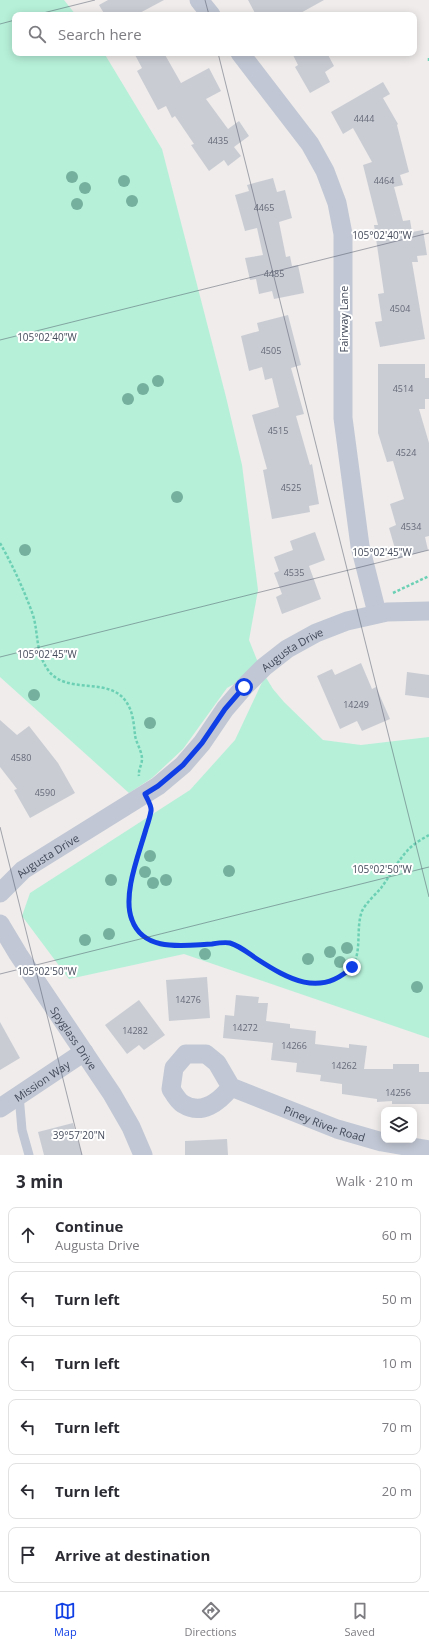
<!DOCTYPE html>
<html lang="en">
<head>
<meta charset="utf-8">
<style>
  :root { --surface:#fff; --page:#f7f7f7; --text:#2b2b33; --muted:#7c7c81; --line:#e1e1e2; --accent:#0f3fe5 }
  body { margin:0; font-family:"Open Sans",sans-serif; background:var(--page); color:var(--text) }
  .controls { position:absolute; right:12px; bottom:12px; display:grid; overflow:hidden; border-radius:8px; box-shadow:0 2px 10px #0003 }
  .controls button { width:36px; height:36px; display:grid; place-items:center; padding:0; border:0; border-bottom:1px solid var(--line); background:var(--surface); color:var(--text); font:20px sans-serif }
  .stop { position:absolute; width:12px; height:12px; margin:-9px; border:3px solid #0f3fe5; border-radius:50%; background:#fff }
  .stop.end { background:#0f3fe5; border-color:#fff; box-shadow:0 1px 4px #0008 }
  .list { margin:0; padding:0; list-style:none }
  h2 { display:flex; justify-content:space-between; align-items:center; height:52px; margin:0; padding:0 16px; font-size:17px }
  h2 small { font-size:13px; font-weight:400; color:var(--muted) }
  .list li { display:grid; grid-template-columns:26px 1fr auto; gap:12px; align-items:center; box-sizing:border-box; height:56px; margin:0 8px 8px; padding:0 8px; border:1px solid var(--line); border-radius:8px }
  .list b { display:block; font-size:15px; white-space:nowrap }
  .list p { margin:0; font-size:13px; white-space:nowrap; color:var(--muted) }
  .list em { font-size:13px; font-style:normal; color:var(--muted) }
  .icon { flex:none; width:22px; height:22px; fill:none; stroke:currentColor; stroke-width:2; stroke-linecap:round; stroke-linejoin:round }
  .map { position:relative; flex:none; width:429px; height:1155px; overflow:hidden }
  .search { position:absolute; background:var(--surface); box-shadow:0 2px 10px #0003; left:12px; right:12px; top:12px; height:44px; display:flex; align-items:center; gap:10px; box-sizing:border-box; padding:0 14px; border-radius:8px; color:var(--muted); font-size:15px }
  .sheet { height:436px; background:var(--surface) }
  nav { display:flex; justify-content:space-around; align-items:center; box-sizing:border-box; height:56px; border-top:1px solid var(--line); background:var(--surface); font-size:11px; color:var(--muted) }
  nav a { display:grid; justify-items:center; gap:2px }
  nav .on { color:var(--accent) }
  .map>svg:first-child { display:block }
  .green { fill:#b6f0d9 }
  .building { fill:#caccd4 }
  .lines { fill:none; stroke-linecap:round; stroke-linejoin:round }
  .path { stroke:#6cd0b4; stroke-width:2.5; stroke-dasharray:3 2; stroke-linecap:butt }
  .lane { stroke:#c1c7d4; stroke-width:9 }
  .street { stroke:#c1c7d4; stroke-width:19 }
  .tree { fill:#75b09e }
  .route { stroke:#0f3fe5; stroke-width:5 }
  .ticks { fill:none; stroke:#434a5a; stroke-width:1; stroke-opacity:0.45 }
  .labels { text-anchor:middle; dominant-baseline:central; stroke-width:4; stroke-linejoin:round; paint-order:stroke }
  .number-label { font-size:9px; fill:#656a78 }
  .street-label { font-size:11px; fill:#434a5a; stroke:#fff }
  .ticks-label { font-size:10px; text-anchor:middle; fill:#434a5a; stroke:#fff; stroke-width:4; stroke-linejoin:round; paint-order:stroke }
</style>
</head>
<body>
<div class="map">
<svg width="429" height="1155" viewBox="0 0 429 1155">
  <rect width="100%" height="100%" fill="#efeceb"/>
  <path class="green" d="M0,0H64L76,15H15V53H104L162,149L226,397L242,465L258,590L249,640L259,665L243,679L227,688L183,749L152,778L129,793L0,677Z
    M265,676L273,689L284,702L323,740L361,745L429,737V1038L184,954L69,979L22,916L30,893L190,790L235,740Z"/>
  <path class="building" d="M108,0H164L136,15H105L99,5Z
    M248,0H324L297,15H256Z
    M134,53H164L181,83L209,68L221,91L206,99L228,129L239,121L249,136L234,147L241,156L228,166L224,160L209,171L191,145L194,144L175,116L172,118L166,106L158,110L137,71L142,68Z
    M292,53H327L334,66L325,72L330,82L310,93L295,67L298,65Z
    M383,82L390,94L383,98L398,124L397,125L409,172L400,175L403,185L394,187L403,221L410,220L412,232L423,230L427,255L417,256L418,262H412L425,339L380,347L375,322L382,321L378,294L384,293L374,225H378L363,165L372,162L353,128L343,134L331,112Z
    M273,178L277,192L285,190L292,218L279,222L286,257L290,256L292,266L298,265L304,293L274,299L272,291L259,294L256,279L250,280L245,258L263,255L257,228L245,231L235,195L249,191L247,185Z
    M288,315L301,365L291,368L304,414L296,416L310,465L312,464L319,504L309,506L310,512L272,519L263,470L267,469L252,415L279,407L272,378L265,380L262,367L249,371L241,336L259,331L257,323Z
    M378,364H425V378H429V399H425V409H419L429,443V536L425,537L428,550L398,559L389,528L396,525L390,504L404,499L393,461L387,462L378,433Z
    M315,532L325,560L309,566L321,599L282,614L276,597L282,594L274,573L279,571L274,557L293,550L290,541Z
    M361,663L372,689L376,687L390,719L362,731L357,721L340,729L317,676L332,669L335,675Z
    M407,672L429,675V698L405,695Z
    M0,720L17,735L29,726L58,763L75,793L30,818L14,790L17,789L0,767Z
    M207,977L210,1018L169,1021L166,980Z
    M236,995L259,997L258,1003H268L266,1021L290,1024V1028L316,1031L315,1044L349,1048V1044L367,1046L364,1069H393V1064H419V1072H429V1104H392V1101L377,1102V1099L342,1094V1084L320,1081L321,1075L296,1072L297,1063L271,1060L273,1043L223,1038L225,1015L234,1016Z
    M139,1000L165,1035L144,1050L139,1045L127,1054L105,1025Z
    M0,1022L20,1058L0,1070Z
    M73,1123L82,1155H44L38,1132Z
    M227,1139L228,1155H185V1141Z"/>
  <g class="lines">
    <path class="path" d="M429,58V62
      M0,543C13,566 24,590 33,615C39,636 35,651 48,670C66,696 110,675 127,703C133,712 134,725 135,735C136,743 142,751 142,759C142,765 138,770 139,776
      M393,593L429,576
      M151,811C143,839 118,902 135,928C152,953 188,945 214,944C218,943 224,942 229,943C237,944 246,951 253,956C280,974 311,995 343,975C366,961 354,932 362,911C366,903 375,895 381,888C390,876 397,862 407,851C413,844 422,839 429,835"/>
    <path class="lane" d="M19,1095L22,1130L29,1155"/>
    <g class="street">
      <path d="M199,0L211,15"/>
      <path d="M240,53L310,144L325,171L337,203L343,234V418L360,546L377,613"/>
      <path id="s1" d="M0,893L23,870L158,786L183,765L202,743L225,709L244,687L264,667L287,649L316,633L347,621L387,612L429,611"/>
      <path id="s2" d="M0,924L18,954L112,1094L131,1127L143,1155"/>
      <path id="s3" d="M231,1087C219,1102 202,1116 183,1104C178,1101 174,1094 171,1089L174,1068L186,1054H206L217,1063L231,1087L337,1129L382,1142L429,1150"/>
      <path id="s4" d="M0,1108L84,1052"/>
    </g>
  </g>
  <g class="tree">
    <circle cx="72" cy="177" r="6"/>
    <circle cx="124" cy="181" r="6"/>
    <circle cx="85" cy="188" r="6"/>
    <circle cx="132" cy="201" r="6"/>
    <circle cx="77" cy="204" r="6"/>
    <circle cx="158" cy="381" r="6"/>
    <circle cx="143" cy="389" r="6"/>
    <circle cx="128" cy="399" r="6"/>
    <circle cx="177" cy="497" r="6"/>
    <circle cx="25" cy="550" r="6"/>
    <circle cx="34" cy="695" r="6"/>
    <circle cx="150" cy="723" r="6"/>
    <circle cx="150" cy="856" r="6"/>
    <circle cx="229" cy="871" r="6"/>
    <circle cx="145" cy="872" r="6"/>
    <circle cx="111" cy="880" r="6"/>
    <circle cx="166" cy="880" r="6"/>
    <circle cx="153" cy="883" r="6"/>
    <circle cx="109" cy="934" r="6"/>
    <circle cx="85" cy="940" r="6"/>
    <circle cx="347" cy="948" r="6"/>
    <circle cx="330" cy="952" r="6"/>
    <circle cx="205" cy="954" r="6"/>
    <circle cx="308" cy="959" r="6"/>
    <circle cx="340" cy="962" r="6"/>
    <circle cx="417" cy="987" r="6"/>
  </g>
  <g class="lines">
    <path class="route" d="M244,687L225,709L202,743L183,765L158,786L145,794C147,799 152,806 151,811C150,817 148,823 146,829C139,854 122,895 132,920C144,953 185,945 212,944C218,943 225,942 230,943C240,946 248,953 257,959C288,979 320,998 352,967"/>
  </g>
  <path class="ticks" d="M205,0L209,15M35,15L95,0M0,24L15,20M218,53L429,897M0,340L429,233M0,657L429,550M0,827L82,1155M0,974L429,867"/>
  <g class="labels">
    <g class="number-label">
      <text x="364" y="118">4444</text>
      <text x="218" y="140">4435</text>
      <text x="384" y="180">4464</text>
      <text x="264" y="207">4465</text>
      <text x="274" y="273">4485</text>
      <text x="400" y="308">4504</text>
      <text x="271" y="350">4505</text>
      <text x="403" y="388">4514</text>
      <text x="278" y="430">4515</text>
      <text x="406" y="452">4524</text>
      <text x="291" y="487">4525</text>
      <text x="411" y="526">4534</text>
      <text x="294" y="572">4535</text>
      <text x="356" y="704">14249</text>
      <text x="21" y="757">4580</text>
      <text x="45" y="792">4590</text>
      <text x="188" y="999">14276</text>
      <text x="245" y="1027">14272</text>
      <text x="135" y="1030">14282</text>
      <text x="294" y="1045">14266</text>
      <text x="344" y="1065">14262</text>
      <text x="398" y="1092">14256</text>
    </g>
    <g class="street-label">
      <text transform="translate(343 319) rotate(-90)">Fairway Lane</text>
      <text stroke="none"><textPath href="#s1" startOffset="385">Augusta Drive</textPath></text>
      <text stroke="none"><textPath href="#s1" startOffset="61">Augusta Drive</textPath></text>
      <text stroke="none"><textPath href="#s2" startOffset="136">Spyglass Drive</textPath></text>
      <text stroke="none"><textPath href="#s4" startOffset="50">Mission Way</textPath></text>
      <text stroke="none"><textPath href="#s3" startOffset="278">Piney River Road</textPath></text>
    </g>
  </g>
  <g class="ticks-label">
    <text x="382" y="239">105°02'40"W</text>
    <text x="47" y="341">105°02'40"W</text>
    <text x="382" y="556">105°02'45"W</text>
    <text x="47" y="658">105°02'45"W</text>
    <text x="382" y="873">105°02'50"W</text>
    <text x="47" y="975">105°02'50"W</text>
    <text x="79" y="1139">39°57'20"N</text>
  </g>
</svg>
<div class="controls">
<button><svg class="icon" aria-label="layers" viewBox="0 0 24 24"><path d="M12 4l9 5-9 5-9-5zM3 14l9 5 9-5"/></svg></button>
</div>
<div class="stop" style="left:244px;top:687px"></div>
<div class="stop end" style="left:352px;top:967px"></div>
<div class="search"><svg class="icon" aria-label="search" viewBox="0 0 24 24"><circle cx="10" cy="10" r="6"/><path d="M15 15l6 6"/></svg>Search here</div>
</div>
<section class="sheet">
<h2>3 min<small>Walk · 210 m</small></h2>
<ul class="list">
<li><svg class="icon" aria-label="ahead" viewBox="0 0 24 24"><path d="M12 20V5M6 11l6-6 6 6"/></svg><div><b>Continue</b><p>Augusta Drive</p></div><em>60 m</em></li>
<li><svg class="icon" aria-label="left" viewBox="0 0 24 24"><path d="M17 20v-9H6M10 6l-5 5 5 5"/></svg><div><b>Turn left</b></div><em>50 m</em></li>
<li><svg class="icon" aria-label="left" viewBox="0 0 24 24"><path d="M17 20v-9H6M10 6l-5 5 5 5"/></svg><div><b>Turn left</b></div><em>10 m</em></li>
<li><svg class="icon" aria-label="left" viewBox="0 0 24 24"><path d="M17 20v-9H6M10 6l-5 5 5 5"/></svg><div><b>Turn left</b></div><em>70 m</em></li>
<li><svg class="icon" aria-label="left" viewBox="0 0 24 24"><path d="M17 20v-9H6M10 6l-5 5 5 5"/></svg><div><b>Turn left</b></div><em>20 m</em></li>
<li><svg class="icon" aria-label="arrive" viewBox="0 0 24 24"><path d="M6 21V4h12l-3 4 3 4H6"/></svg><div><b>Arrive at destination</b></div></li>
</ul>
</section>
<nav>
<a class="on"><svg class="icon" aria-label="map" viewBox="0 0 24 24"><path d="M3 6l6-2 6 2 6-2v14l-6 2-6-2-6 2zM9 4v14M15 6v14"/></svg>Map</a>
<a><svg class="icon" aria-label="directions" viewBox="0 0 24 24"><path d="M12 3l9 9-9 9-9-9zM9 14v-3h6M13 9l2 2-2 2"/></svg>Directions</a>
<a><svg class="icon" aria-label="saved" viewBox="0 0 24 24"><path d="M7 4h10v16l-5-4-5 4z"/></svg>Saved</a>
</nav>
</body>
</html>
